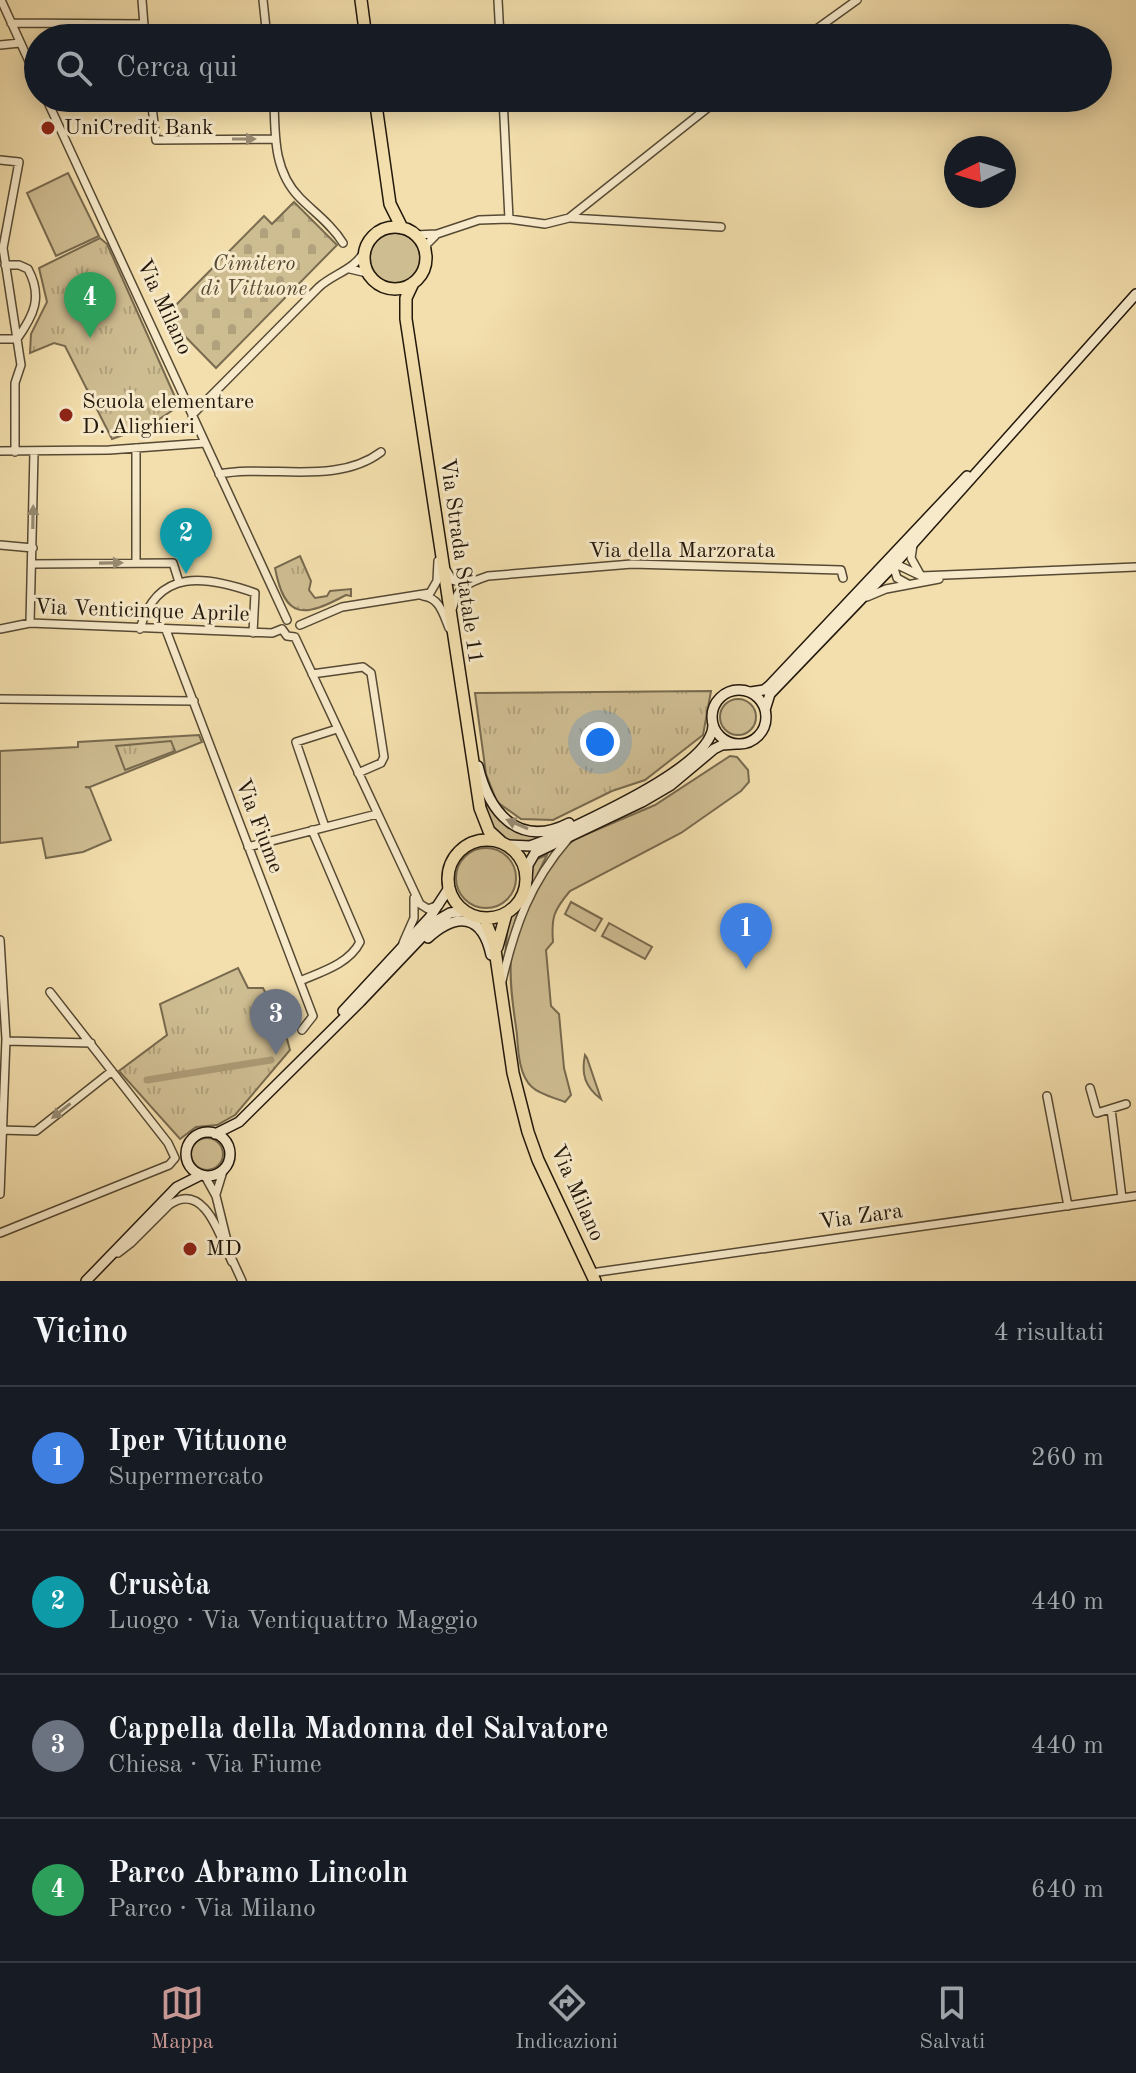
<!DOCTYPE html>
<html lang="it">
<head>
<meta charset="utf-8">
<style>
  :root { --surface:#171b24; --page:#20242c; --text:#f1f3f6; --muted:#9ea1a6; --line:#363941; --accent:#c59692 }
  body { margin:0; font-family:"Old Standard TT",serif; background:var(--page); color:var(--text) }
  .compass { position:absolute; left:944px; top:136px; width:72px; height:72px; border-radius:50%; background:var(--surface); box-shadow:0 4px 20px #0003; rotate:265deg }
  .you { position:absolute; left:600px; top:742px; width:28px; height:28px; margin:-20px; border:6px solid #fff; border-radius:50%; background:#1a73e8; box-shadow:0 0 0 12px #1a73e833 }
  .badge { display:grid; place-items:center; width:52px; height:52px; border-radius:50%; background:var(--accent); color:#fff; font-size:26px; font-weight:700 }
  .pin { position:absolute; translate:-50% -66px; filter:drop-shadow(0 2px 4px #0008) }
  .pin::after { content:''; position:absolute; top:42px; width:28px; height:24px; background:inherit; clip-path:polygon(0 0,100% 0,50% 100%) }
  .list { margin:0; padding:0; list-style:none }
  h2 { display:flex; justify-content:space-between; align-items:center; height:104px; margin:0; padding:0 32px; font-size:34px }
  h2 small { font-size:26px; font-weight:400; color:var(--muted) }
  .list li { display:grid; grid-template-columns:52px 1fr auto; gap:24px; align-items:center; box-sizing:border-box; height:144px; padding:0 32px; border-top:2px solid var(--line) }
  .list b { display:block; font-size:30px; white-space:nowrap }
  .list p { margin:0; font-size:26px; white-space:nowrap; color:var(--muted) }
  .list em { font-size:26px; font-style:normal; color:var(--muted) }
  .icon { flex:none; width:44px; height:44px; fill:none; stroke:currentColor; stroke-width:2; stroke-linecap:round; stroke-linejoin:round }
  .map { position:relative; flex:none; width:1136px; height:1281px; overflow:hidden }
  .search { position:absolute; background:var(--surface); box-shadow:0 4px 20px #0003; left:24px; right:24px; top:24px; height:88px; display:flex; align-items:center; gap:20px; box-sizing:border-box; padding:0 28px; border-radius:44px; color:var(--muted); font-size:30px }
  .sheet { height:680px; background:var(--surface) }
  nav { display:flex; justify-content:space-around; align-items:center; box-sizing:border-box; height:112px; border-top:2px solid var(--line); background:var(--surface); font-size:22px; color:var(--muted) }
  nav a { display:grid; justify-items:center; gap:4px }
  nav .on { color:var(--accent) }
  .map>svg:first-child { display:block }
  .green { fill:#cfbd92; stroke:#786a4f; stroke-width:2 }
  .cemetery { fill:url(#cemetery-stones); stroke:#786a4f; stroke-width:2 }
  .park { fill:url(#park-tufts); stroke:#786a4f; stroke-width:2 }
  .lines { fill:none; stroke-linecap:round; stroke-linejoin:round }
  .canal { stroke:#ac9b76; stroke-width:7 }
  .street-casing { stroke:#564a34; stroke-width:10 }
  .secondary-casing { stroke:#22180c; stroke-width:12 }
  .primary-casing { stroke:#22180c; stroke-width:14 }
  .street { stroke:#f7eaca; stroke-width:7 }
  .secondary { stroke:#f7eaca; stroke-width:9 }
  .primary { stroke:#f3dfad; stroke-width:11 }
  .oneway { fill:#978c74 }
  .poi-dot { fill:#8f2418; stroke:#f7eaca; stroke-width:3 }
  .labels { text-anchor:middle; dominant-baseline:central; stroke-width:6; stroke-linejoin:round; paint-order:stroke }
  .poi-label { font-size:22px; fill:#22180c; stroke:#f7eaca; text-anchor:start }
  .park-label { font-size:22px; font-style:italic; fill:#564a34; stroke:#f7eaca }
  .street-label { font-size:22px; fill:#22180c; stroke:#f7eaca }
</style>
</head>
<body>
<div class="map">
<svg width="1136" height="1281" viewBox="0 0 1136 1281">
  <defs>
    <pattern id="cemetery-stones" width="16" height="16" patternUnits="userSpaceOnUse" patternTransform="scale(2)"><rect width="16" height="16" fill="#cfbd92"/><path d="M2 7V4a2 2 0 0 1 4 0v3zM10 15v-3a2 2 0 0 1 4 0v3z" fill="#b1a27d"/></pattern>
    <pattern id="park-tufts" width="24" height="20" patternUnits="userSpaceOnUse" patternTransform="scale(2)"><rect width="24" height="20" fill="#cfbd92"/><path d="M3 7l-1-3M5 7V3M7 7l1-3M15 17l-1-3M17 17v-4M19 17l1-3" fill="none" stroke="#b1a27d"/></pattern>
  </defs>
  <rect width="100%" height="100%" fill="#f3dfad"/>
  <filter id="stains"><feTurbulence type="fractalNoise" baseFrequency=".0025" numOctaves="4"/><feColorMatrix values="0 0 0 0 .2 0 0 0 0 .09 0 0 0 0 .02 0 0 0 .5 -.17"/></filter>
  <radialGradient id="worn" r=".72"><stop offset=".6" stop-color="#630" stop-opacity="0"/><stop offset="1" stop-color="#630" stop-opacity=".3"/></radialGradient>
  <path class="green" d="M68,173L99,236L56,256L27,193Z
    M370 258a25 25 0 1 1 50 0a25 25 0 1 1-50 0Z
    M720 717a18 18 0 1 1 36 0a18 18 0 1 1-36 0Z
    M199,735L202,742L90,787H85L90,788L111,840L83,852L46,858L42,838L0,843V751L78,747V742Z
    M730,756L737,757L748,770L749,782L741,791L681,833L570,891C554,910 551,917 553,942L546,950L551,1006L559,1014L564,1068L571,1095L565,1102C555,1098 539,1094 532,1087C519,1076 518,1050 517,1035C514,1011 509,985 511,961C515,918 541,866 575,839L655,805Z
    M484,802L507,824L544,833L546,836C509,850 492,839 484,802Z
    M456 878a30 30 0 1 1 60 0a30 30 0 1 1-60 0Z
    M547,855L516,918L505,957L508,922L525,895L532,864L537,859Z
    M571,902L602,919L595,931L565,914Z
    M609,923L652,947L645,959L602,936Z
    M585,1055L587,1058L601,1099C585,1087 581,1074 585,1055Z
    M191 1154a16 16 0 1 1 32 0a16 16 0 1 1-32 0Z"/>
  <path class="cemetery" d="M294,202L337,245L216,368L171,322L178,315L172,309L264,216L272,224Z"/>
  <path class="park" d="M100,238L107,244L179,406L149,426L112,439L65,346L54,343L30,353L31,334L47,302L39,268Z
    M300,556L311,581L309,590L315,598L327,596L330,591L351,589V596L346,595C305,617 285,621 275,568Z
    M711,691L703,735L645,780L612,791L553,820L521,819L497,802L486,774L475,693Z
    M171,741L175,751L125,770L116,746Z
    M238,968L248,988H263L284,1028L290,1050L235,1115L217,1125L196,1127L180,1139L119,1071L167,1035L160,1004Z"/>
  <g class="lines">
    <path class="canal" d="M147,1080L271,1060"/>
    <defs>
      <path id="street" d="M1,0L38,81
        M142,0L145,38
        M263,0L267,38
        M498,0L500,38
        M11,23L144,24
        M804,38L857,0
        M0,45L20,43
        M46,98L287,620
        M151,98L156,140L275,139
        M274,98C275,134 273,171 300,198C315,213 332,225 343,243
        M503,98L509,219
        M0,160L19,162L3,248L21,365L15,383V452
        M571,218L721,227
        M415,235L437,234L479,220L509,219L545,224L569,218L720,98
        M426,255L427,244L435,236
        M5,265H19L28,269C43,297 34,315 17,339
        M350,269L367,273
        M0,339H17
        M192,415L319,287C333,274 354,270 364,252
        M0,451L109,450L205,443
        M219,474C270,464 336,486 381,452
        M0,545L33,548
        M913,545L911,558L921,576
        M136,563V448
        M33,564L173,563L179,582
        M893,565L897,578L908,584
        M893,566H900L921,576L1136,567
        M447,571L452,580L467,584
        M423,596C440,598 443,614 449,628
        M867,597L886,589L939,579
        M453,607C456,587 470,582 488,576L632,564L841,570L843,578
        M30,623L34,452
        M300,625L342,607L430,593L437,581L438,561
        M0,629L30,623L272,633L282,629
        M140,629C157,567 207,576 255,593L253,633
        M282,629L287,636L295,637L420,904L428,909L439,905
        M166,630L313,1016L302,1030
        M312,674L363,667L371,673L384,757L381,763L358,773
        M0,699L194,701
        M325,827L296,742L337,729
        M248,847L377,814
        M0,940L6,1039L0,1194
        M403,943L414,918V898
        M300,981C321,972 349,964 360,942L312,830
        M502,981C515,925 530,883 568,839
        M6,1041L91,1043
        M1090,1088L1097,1113L1126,1104
        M1047,1096L1068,1206
        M1111,1109L1122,1198
        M0,1130L36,1131L112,1071
        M205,1176L216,1196L228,1245
        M216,1194L224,1168
        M0,1233L169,1165L175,1158L168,1143L50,992
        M118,1253L131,1243L169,1205C205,1180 220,1237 232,1262
        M231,1257L242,1281
        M591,1273L1136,1196"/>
      <path id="secondary" d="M712 717a27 27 0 1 1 54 0a27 27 0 1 1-54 0Z
        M751,692L764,690L769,686L967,476
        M765,710L770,694L893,566L1136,294
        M478,766C489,812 518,849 569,823
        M508,845L530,846L546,840C582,822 713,767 713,725
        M527,880L528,865L535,853L642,802L671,785L714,749L722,745L736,744
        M428,938C457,912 482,914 491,955
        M343,1011L430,917L449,888
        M186 1154a22 22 0 1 1 44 0a22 22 0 1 1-44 0Z
        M215,1134L239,1122L360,1002L438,920L450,913L464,911
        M86,1281L177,1187L201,1175"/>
      <path id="primary" d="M361,0L366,38
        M375,98L390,204L402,228
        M364 258a31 31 0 1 1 62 0a31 31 0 1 1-62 0Z
        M413,283L406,298V319L480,808L489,831L501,842
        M448 879a39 39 0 1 1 78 0a39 39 0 1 1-78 0Z
        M484,918L494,943L513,1073L528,1132L538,1160L595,1281
        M497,947L506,914"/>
    </defs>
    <use href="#street" class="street-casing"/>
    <use href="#secondary" class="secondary-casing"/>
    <use href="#primary" class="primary-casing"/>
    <use href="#street" class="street"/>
    <use href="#secondary" class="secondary"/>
    <use href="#primary" class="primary"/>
  </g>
  <defs><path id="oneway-solid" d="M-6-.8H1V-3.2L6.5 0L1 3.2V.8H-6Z" transform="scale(2)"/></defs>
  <g class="oneway">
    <use href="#oneway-solid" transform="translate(244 139)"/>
    <use href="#oneway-solid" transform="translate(33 517) rotate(-89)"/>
    <use href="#oneway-solid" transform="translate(111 563) rotate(-1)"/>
    <use href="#oneway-solid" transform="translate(517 824) rotate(-157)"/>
    <use href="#oneway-solid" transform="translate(61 1111) rotate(142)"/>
  </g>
  <g class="poi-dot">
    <circle cx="48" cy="128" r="8"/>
    <circle cx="66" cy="415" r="8"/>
    <circle cx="190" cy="1249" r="8"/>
  </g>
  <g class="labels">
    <g class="poi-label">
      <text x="64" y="128">UniCredit Bank</text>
      <text x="82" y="402">Scuola elementare<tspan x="82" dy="25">D. Alighieri</tspan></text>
      <text x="206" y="1249">MD</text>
    </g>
    <g class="park-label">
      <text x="254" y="264">Cimitero<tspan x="254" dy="25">di Vittuone</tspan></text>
    </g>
    <g class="street-label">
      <text transform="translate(164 307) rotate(65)">Via Milano</text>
      <text x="682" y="551">Via della Marzorata</text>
      <text transform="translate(461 561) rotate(82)">Via Strada Statale 11</text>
      <text transform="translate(142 611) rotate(2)">Via Venticinque Aprile</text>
      <text transform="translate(259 826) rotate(69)">Via Fiume</text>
      <text transform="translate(577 1193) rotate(66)">Via Milano</text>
      <text transform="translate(861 1217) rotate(-8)">Via Zara</text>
    </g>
  </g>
  <rect width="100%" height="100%" filter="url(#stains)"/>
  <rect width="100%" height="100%" fill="url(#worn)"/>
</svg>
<svg class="compass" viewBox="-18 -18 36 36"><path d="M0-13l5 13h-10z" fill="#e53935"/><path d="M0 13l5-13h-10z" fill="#9ea1a6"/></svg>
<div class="you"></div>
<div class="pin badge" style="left:746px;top:969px;background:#3f7fe0">1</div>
<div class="pin badge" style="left:186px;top:574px;background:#0f9aa8">2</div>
<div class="pin badge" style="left:276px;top:1055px;background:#6b7280">3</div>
<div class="pin badge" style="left:90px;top:338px;background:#2e9e5b">4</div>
<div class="search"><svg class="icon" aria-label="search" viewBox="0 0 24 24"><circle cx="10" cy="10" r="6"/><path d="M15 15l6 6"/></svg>Cerca qui</div>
</div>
<section class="sheet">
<h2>Vicino<small>4 risultati</small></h2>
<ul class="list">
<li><span class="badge" style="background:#3f7fe0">1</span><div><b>Iper Vittuone</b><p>Supermercato</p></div><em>260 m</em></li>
<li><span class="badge" style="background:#0f9aa8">2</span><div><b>Crusèta</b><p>Luogo · Via Ventiquattro Maggio</p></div><em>440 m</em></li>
<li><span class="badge" style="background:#6b7280">3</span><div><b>Cappella della Madonna del Salvatore</b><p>Chiesa · Via Fiume</p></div><em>440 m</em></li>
<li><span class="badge" style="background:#2e9e5b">4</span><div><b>Parco Abramo Lincoln</b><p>Parco · Via Milano</p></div><em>640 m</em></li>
</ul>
</section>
<nav>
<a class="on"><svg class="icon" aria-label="map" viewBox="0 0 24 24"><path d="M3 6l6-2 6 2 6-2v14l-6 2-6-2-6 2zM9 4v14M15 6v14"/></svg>Mappa</a>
<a><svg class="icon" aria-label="directions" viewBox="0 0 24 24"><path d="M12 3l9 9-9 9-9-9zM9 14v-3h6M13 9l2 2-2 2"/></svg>Indicazioni</a>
<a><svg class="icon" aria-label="saved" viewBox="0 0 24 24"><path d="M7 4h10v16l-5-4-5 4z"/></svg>Salvati</a>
</nav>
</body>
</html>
